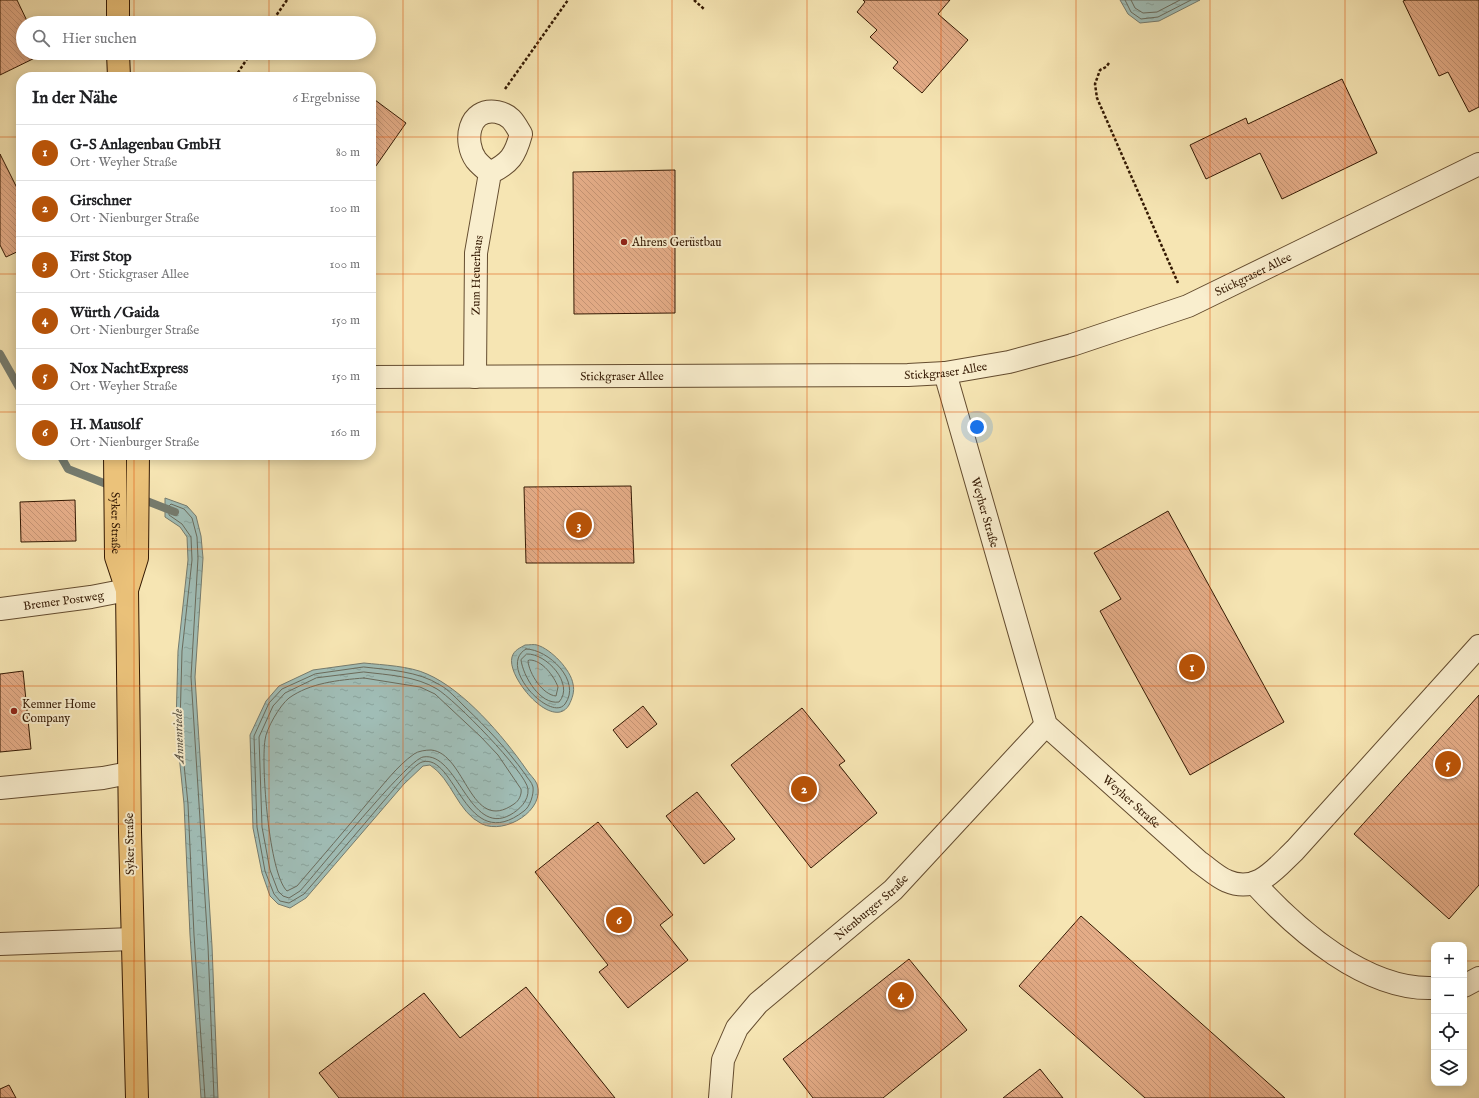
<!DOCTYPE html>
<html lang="de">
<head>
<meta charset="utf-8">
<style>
  :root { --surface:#fff; --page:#f6f6f6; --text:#202124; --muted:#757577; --line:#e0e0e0; --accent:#b45309 }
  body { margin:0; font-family:"IM FELL English",serif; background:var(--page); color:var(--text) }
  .controls { position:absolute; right:12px; bottom:12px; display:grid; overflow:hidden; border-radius:8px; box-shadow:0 2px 10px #0003 }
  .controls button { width:36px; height:36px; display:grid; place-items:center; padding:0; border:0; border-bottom:1px solid var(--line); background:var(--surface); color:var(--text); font:20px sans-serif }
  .you { position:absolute; left:977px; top:427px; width:14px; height:14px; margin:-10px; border:3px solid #fff; border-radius:50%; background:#1a73e8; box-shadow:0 0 0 6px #1a73e833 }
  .badge { display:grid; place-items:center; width:26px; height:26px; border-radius:50%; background:var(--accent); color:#fff; font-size:13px; font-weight:700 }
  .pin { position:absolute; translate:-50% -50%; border:2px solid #fff; box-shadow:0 1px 4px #0006 }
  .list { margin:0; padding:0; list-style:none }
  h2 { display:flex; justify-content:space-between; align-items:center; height:52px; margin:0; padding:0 16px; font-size:17px }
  h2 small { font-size:13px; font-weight:400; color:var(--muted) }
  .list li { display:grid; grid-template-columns:26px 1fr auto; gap:12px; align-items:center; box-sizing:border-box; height:56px; padding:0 16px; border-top:1px solid var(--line) }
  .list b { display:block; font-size:15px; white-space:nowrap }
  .list p { margin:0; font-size:13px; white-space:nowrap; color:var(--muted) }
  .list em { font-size:13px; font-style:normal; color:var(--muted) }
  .icon { flex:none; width:22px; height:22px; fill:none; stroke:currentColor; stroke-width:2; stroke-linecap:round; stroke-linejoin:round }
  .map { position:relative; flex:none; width:1479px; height:1098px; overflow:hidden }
  .search { position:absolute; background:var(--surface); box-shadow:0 2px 10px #0003; left:16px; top:16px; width:360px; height:44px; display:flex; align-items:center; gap:10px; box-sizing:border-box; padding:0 14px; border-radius:22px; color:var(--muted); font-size:15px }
  .panel { position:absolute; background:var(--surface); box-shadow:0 2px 10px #0003; left:16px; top:72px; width:360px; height:388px; border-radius:16px }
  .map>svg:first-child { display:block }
  .water { fill:url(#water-ripples); stroke:#757b6e }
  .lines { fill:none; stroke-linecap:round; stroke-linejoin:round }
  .shore { stroke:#6a6b5c; stroke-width:1 }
  .stream { stroke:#757b6e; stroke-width:8 }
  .building { fill:url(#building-back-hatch); stroke:#341903 }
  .minor-casing { stroke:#644c2f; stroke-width:24 }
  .major-casing { stroke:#341903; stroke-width:24 }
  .path { stroke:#341903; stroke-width:2.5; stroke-dasharray:3 2; stroke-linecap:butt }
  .minor { stroke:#f9eece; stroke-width:22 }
  .major { stroke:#ebc27a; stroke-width:22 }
  .grid { fill:none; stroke:#df560c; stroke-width:1; stroke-opacity:0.55 }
  .poi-dot { fill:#8f2418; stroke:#f9eece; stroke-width:1.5 }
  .labels { text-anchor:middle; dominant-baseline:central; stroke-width:4; stroke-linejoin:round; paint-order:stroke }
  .poi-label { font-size:12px; fill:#341903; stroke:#f9eece; text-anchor:start }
  .street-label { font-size:12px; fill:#341903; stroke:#f9eece }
  .water-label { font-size:13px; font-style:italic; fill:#5a5242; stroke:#f9eece }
</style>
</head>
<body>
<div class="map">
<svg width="1479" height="1098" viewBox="0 0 1479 1098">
  <defs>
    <pattern id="water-ripples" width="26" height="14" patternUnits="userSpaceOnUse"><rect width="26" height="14" fill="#a0bdb6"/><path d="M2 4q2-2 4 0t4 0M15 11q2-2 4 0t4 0" fill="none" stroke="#8aa29b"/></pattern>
    <pattern id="building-back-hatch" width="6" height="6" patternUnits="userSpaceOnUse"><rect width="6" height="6" fill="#e4ac87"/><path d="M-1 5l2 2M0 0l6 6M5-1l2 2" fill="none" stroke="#c49373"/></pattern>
  </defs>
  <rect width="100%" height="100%" fill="#f6e5b3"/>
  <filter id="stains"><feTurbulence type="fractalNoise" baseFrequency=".005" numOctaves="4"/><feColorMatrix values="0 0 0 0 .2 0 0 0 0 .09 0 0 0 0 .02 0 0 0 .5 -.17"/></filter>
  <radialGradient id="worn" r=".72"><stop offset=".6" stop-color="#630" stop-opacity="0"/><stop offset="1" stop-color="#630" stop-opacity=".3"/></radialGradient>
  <path class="water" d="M1120,0H1200L1159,21L1140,23L1128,14Z
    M165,498L187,506L196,516L201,536L203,558L195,677L212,946L218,1098H201L190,935L184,804L176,725L178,651L188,560L187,537L180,527L165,517Z
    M525,645C529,645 534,644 537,645C551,649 571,670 573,684C575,691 572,699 569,705C553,732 506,677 512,657C514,650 520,648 525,645Z
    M364,663C383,665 410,666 427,674C464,690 503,736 526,769C529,774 535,779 537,784C546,810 505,835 482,824C457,812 452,779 430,765L423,766L404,784L306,898L290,908L278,904L270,896L262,873L253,828L250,735L266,701L279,686L313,670Z"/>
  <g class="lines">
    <path class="shore" d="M1125,0L1131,12L1141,19L1158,17L1191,0
      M1131,0L1135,8L1143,13L1157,12L1180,0
      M526,649C548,649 582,681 565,704C551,723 496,666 526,649Z
      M527,654C546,653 575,684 559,702C540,705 523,676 521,660Z
      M530,660C542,660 554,676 558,687L556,696C543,695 529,674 528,661Z
      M364,667C389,670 418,671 440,685C449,690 457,699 465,707C487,728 507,749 525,774C527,778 532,782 533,787C534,794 530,807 524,811C465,857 456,752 422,762C413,765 390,794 382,803C356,834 330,864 304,894L289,903L280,901L274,894L265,871L257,827L254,736L269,703L282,689L315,674Z
      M364,672C388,675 416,676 437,689C454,699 526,772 528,789C529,801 519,810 510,815C469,837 458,751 423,757C407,760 318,871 300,891L289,898L283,896L278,891L270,870L262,827L259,737L273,706L285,693L316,678Z
      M364,678L420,687L435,694L481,737L498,755L521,789C522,794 519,801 514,804C470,835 466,753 431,750C426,750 418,751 414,754C397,766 383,785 370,800C346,829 321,858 297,886L287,891C269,874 261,766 265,740C266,729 280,705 289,698C310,683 338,680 364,678Z
      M205,1098L194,935L188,804L180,725L182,651L192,560L191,537L182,524L169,515V506L171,504L184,509L192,518L197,537L198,558L191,677L208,946L214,1098"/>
    <path class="stream" d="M0,354L21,391
      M60,455L68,469L114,487
      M139,498L175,512"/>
  </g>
  <path class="building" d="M0,0H17L28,23H23V53L43,54L0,75Z
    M863,0H950L938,14L968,40L922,93L893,68L898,62L870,37L877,30L857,12L865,2Z
    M1406,0H1479V107L1469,112L1448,72L1439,76L1403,1Z
    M1342,79L1377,153L1282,199L1260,153L1206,179L1190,145L1246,118L1248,124Z
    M371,97L406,123L371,173Z
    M0,154L21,196V250L6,257L0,245Z
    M675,170V313L574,314L573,172Z
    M631,486L634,563H526L524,487Z
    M75,500L76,541L21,542L20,502Z
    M1168,511L1284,722L1190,775L1100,611L1121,599L1094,553Z
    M23,671L31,749L0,752V674Z
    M1479,695V885L1449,919L1354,834Z
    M643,706L657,724L627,748L613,730Z
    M802,708L845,761L839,765L877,813L811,868L731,765Z
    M697,792L735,839L704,864L666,816Z
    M598,822L673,915L660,925L688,960L628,1008L599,972L608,965L535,872Z
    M1081,916L1285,1098H1145L1019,986Z
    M909,959L967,1030L883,1098H813L783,1059Z
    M526,987L615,1098H339L319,1073L424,993L460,1038Z
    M1040,1069L1063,1098H1003Z
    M9,1085L16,1098H0V1089Z"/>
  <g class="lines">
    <defs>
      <g id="minor">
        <path id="s1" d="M945,373L1046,725L1199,862C1208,868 1217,877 1227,881C1257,894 1275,869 1295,850L1479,646"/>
        <path id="s2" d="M371,377L908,375L945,373L1009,362L1072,345L1188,306L1479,164"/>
        <path id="s3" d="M475,377L476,253L490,173C510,163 515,156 521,134C518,129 515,123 511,119C507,115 502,113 497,112C468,107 463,142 476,160C480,165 485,169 490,173"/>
        <path id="s4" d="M0,609L91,597L127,590"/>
        <path d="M0,788L103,778L129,773"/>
        <path d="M1254,883C1297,930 1366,991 1434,988"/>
        <path d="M0,944L132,939"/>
        <path d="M1464,986L1479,978"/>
        <path id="s5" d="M720,1098L723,1060L737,1028L758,1003L893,890L1046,725"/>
      </g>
      <g id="major">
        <path d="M118,0V23"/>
        <path d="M118,53L119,77"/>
        <path id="s6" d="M115,455L116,557L127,590"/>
        <path d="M137,1098L130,832L127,590L137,558L138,455"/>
      </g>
    </defs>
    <use href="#minor" class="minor-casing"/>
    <use href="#major" class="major-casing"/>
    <path class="path" d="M694,0L704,9
      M271,23L287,0
      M1109,63L1106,67L1100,70L1095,84L1097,98L1178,283
      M235,77L251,53
      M505,89L568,0"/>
    <use href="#minor" class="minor"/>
    <use href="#major" class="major"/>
  </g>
  <path class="grid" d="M134,0V23M269,0V23M403,0V1098M538,0V1098M672,0V1098M807,0V1098M941,0V1098M1076,0V1098M1210,0V1098M1345,0V1098M134,53V77M269,53V77M0,137H21M371,137H1479M0,274H21M371,274H1479M0,412H21M371,412H1479M134,455V1098M269,455V1098M0,549H1479M0,686H1479M0,824H1479M0,961H1434M1464,961H1479"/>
  <g class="poi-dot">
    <circle cx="624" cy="242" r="4"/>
    <circle cx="14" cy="711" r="4"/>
  </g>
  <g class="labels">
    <g class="poi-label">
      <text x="632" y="242">Ahrens Gerüstbau</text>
      <text x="22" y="704">Kemner Home<tspan x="22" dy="14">Company</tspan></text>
    </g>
    <g class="street-label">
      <text stroke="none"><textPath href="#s2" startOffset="899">Stickgraser Allee</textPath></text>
      <text stroke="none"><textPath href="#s3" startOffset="102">Zum Heuerhaus</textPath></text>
      <text stroke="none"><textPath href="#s2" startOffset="575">Stickgraser Allee</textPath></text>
      <text stroke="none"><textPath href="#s2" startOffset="251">Stickgraser Allee</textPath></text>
      <text stroke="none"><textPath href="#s1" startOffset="145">Weyher Straße</textPath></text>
      <text stroke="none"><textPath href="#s6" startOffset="68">Syker Straße</textPath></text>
      <text stroke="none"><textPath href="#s4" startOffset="64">Bremer Postweg</textPath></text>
      <text stroke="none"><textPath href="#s1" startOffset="481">Weyher Straße</textPath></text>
      <text transform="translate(130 844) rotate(-91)">Syker Straße</text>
      <text stroke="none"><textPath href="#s5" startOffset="254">Nienburger Straße</textPath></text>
    </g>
    <g class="water-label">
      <text transform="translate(179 736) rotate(-92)">Annenriede</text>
    </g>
  </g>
  <rect width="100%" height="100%" filter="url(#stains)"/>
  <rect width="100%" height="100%" fill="url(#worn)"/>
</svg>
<div class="controls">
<button>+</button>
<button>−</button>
<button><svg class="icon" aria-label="locate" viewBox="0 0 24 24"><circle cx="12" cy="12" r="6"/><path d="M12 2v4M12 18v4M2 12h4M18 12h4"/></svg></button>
<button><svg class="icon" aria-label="layers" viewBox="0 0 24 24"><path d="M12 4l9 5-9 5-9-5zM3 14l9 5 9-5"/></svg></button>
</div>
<div class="you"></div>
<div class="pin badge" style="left:1192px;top:667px">1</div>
<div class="pin badge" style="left:804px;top:789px">2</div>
<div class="pin badge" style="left:579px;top:525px">3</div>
<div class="pin badge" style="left:901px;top:995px">4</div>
<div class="pin badge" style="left:1448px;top:764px">5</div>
<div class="pin badge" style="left:619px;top:920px">6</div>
<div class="search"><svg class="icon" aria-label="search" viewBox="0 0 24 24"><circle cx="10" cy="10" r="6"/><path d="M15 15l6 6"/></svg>Hier suchen</div>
<section class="panel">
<h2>In der Nähe<small>6 Ergebnisse</small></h2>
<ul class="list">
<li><span class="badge">1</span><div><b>G-S Anlagenbau GmbH</b><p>Ort · Weyher Straße</p></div><em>80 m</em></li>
<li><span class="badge">2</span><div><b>Girschner</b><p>Ort · Nienburger Straße</p></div><em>100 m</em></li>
<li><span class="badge">3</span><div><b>First Stop</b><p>Ort · Stickgraser Allee</p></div><em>100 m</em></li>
<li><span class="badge">4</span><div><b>Würth / Gaida</b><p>Ort · Nienburger Straße</p></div><em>150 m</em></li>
<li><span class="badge">5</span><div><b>Nox NachtExpress</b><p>Ort · Weyher Straße</p></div><em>150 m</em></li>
<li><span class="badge">6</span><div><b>H. Mausolf</b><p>Ort · Nienburger Straße</p></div><em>160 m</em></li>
</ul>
</section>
</div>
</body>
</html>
